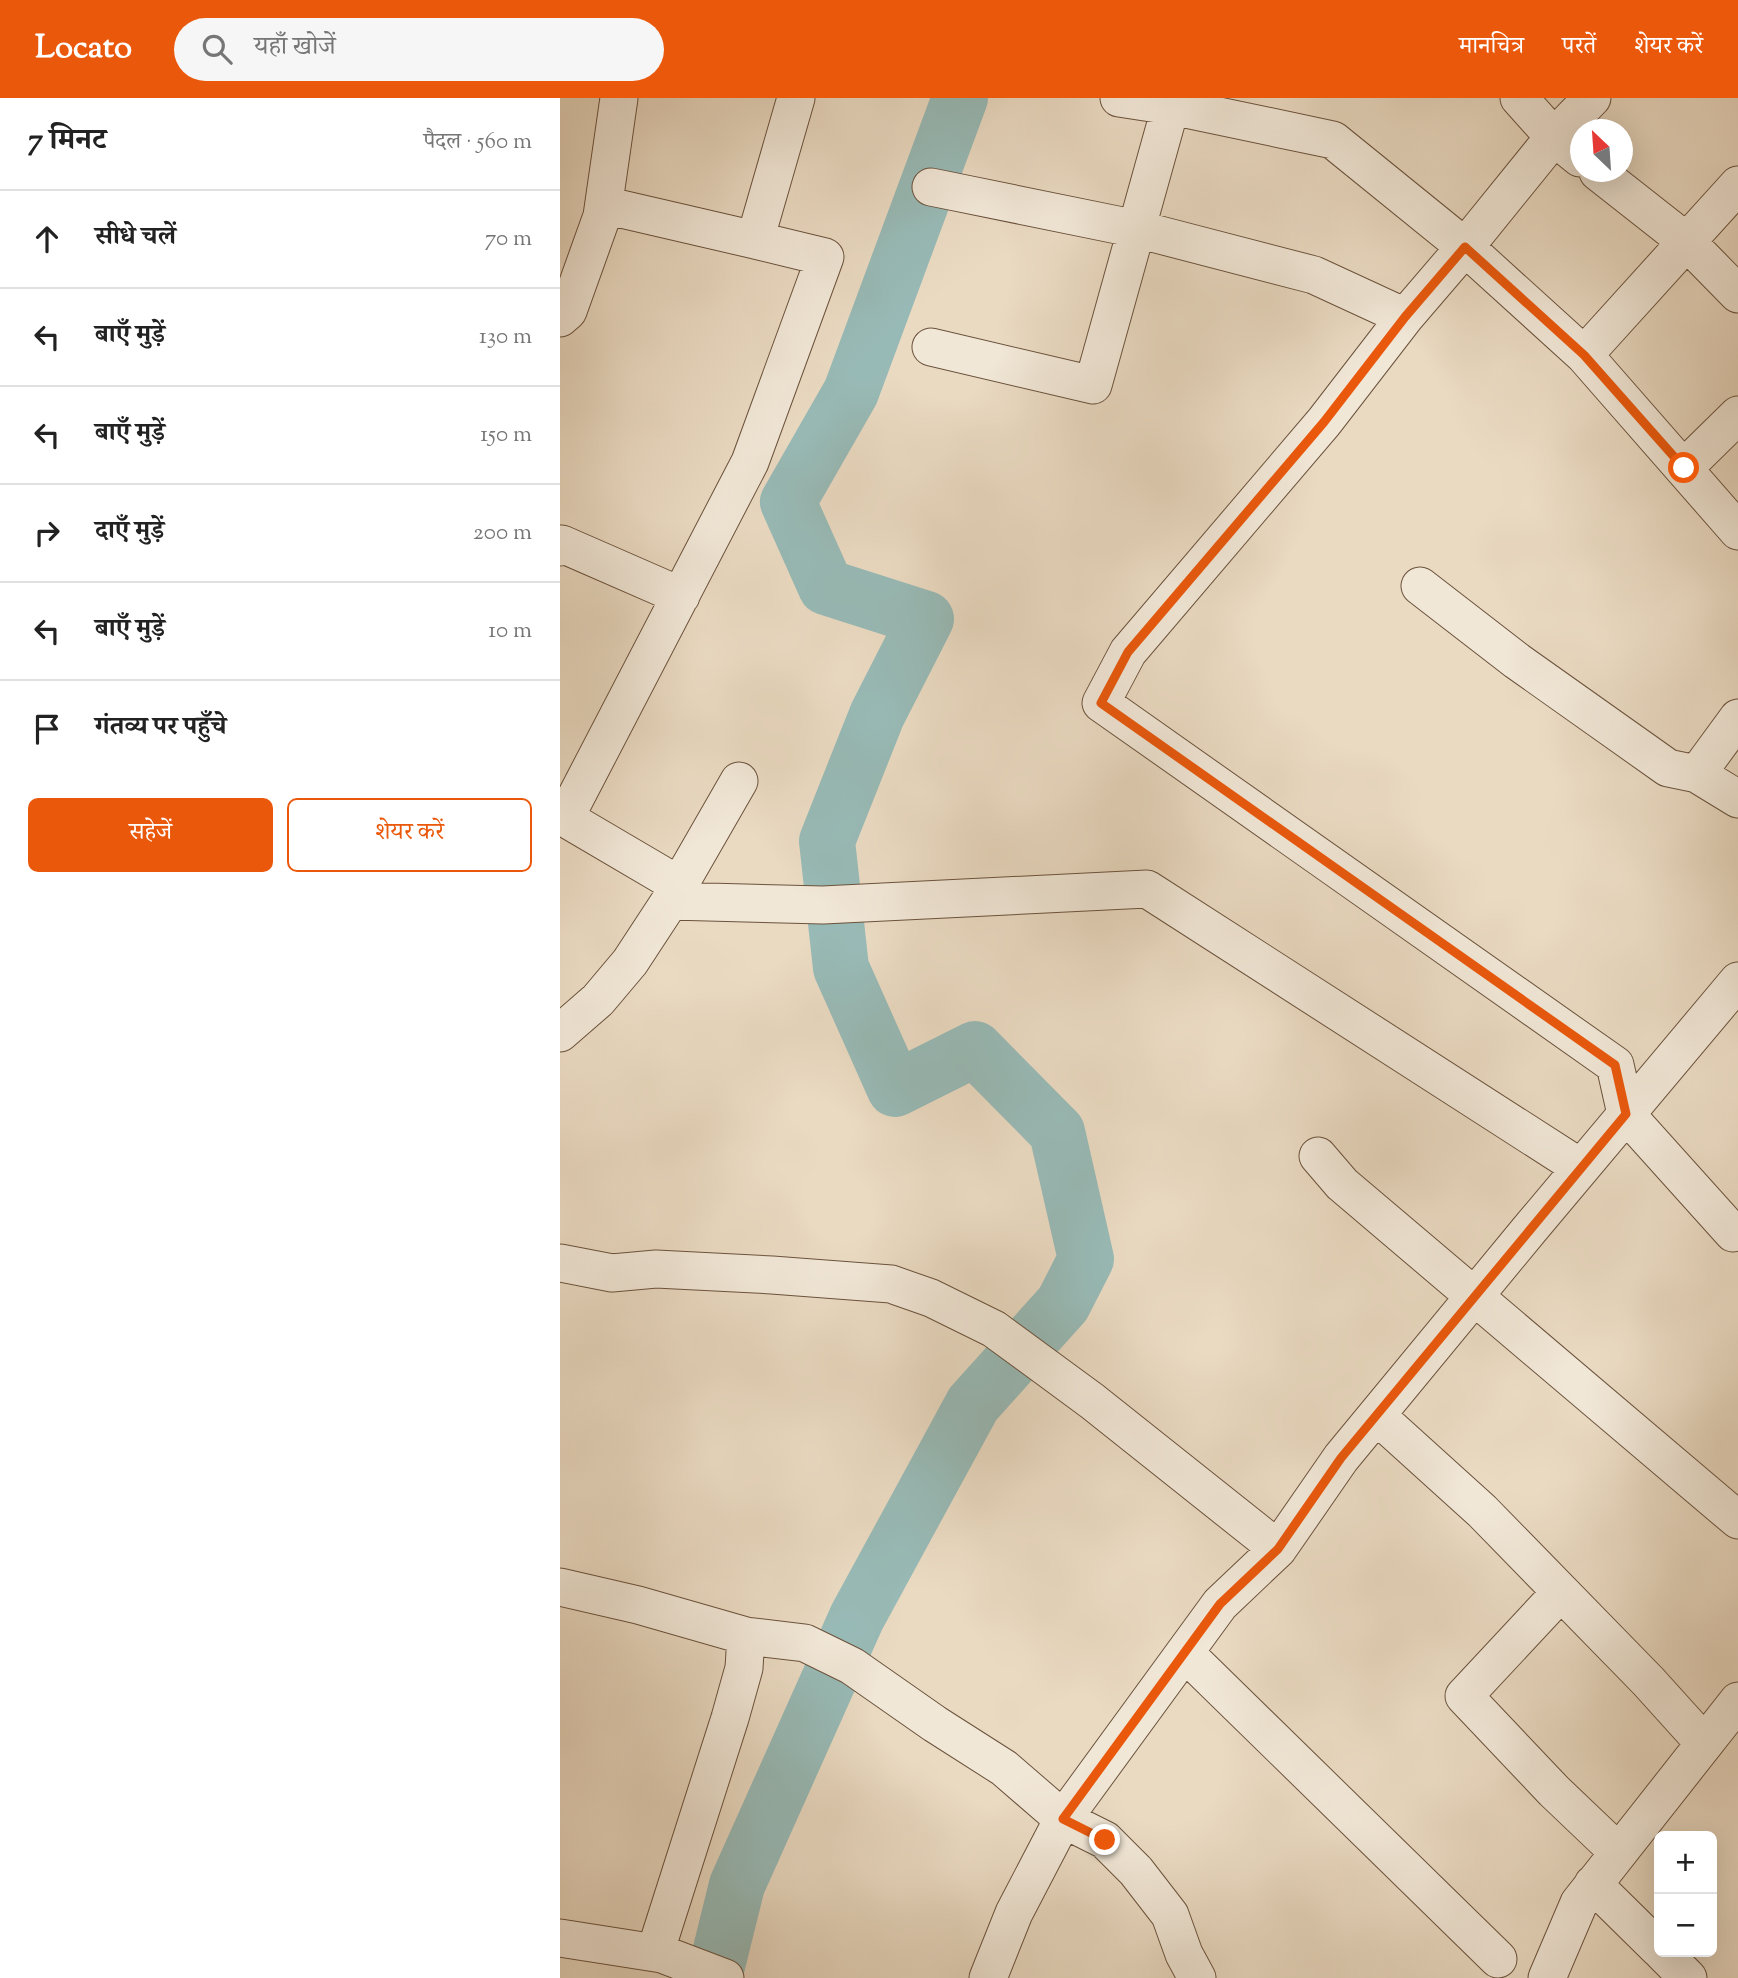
<!DOCTYPE html>
<html lang="hi">
<head>
<meta charset="utf-8">
<style>
  :root { --surface:#fff; --page:#f6f6f6; --text:#222; --muted:#767676; --line:#e0e0e0; --accent:#ea580c }
  body { margin:0; font-family:"Sorts Mill Goudy","Noto Serif Devanagari",serif; background:var(--page); color:var(--text) }
  .controls { position:absolute; right:21px; bottom:21px; display:grid; overflow:hidden; border-radius:10px; box-shadow:0 7px 28px #0002 }
  .controls button { width:63px; height:63px; display:grid; place-items:center; padding:0; border:0; border-bottom:2px solid var(--line); background:var(--surface); color:var(--text); font:35px sans-serif }
  .compass { position:absolute; left:1010px; top:21px; width:63px; height:63px; border-radius:50%; background:var(--surface); box-shadow:0 7px 28px #0002; rotate:335deg }
  .stop { position:absolute; width:21px; height:21px; margin:-16px; border:5px solid #ea580c; border-radius:50%; background:#fff }
  .stop.end { background:#ea580c; border-color:#fff; box-shadow:0 2px 7px #0008 }
  .list { margin:0; padding:0; list-style:none }
  h2 { display:flex; justify-content:space-between; align-items:center; height:91px; margin:0; padding:0 28px; font-size:30px }
  h2 small { font-size:23px; font-weight:400; color:var(--muted) }
  .list li { display:grid; grid-template-columns:46px 1fr auto; gap:21px; align-items:center; box-sizing:border-box; height:98px; padding:0 28px; border-top:2px solid var(--line) }
  .list b { display:block; font-size:26px; white-space:nowrap }
  .list em { font-size:23px; font-style:normal; color:var(--muted) }
  .actions { display:flex; gap:14px; padding:21px 28px }
  .actions a { flex:1; padding:16px 0; border:2px solid var(--accent); border-radius:10px; text-align:center; font-size:24px; color:var(--accent) }
  .actions .main { background:var(--accent); color:#fff }
  .icon { flex:none; width:38px; height:38px; fill:none; stroke:currentColor; stroke-width:2; stroke-linecap:round; stroke-linejoin:round }
  .map { position:relative; flex:none; width:1178px; height:1880px; overflow:hidden }
  header { display:flex; align-items:center; gap:42px; box-sizing:border-box; height:98px; padding:0 35px; background:var(--accent); color:#fff }
  header strong { font-size:33px }
  nav { display:flex; gap:38px; margin-inline-start:auto; font-size:24px }
  .search { width:490px; height:63px; background:var(--page); display:flex; align-items:center; gap:18px; box-sizing:border-box; padding:0 24px; border-radius:38px; color:var(--muted); font-size:26px }
  main { display:flex }
  aside { flex:1; background:var(--surface) }
  .map>svg:first-child { display:block }
  .lines { fill:none; stroke-linecap:round; stroke-linejoin:round }
  .river { stroke:#98bab6; stroke-width:56 }
  .street-casing { stroke:#6b523c; stroke-width:39 }
  .street { stroke:#f1e7d7; stroke-width:37 }
  .route { stroke:#ea580c; stroke-width:9 }
</style>
</head>
<body>
<header>
<strong>Locato</strong>
<div class="search"><svg class="icon" aria-label="search" viewBox="0 0 24 24"><circle cx="10" cy="10" r="6"/><path d="M15 15l6 6"/></svg>यहाँ खोजें</div>
<nav><a>मानचित्र</a><a>परतें</a><a>शेयर करें</a></nav>
</header>
<main>
<aside>
<h2>7 मिनट<small>पैदल · 560 m</small></h2>
<ul class="list">
<li><svg class="icon" aria-label="ahead" viewBox="0 0 24 24"><path d="M12 20V5M6 11l6-6 6 6"/></svg><div><b>सीधे चलें</b></div><em>70 m</em></li>
<li><svg class="icon" aria-label="left" viewBox="0 0 24 24"><path d="M17 20v-9H6M10 6l-5 5 5 5"/></svg><div><b>बाएँ मुड़ें</b></div><em>130 m</em></li>
<li><svg class="icon" aria-label="left" viewBox="0 0 24 24"><path d="M17 20v-9H6M10 6l-5 5 5 5"/></svg><div><b>बाएँ मुड़ें</b></div><em>150 m</em></li>
<li><svg class="icon" aria-label="right" viewBox="0 0 24 24"><path d="M7 20v-9h11M14 6l5 5-5 5"/></svg><div><b>दाएँ मुड़ें</b></div><em>200 m</em></li>
<li><svg class="icon" aria-label="left" viewBox="0 0 24 24"><path d="M17 20v-9H6M10 6l-5 5 5 5"/></svg><div><b>बाएँ मुड़ें</b></div><em>10 m</em></li>
<li><svg class="icon" aria-label="arrive" viewBox="0 0 24 24"><path d="M6 21V4h12l-3 4 3 4H6"/></svg><div><b>गंतव्य पर पहुँचे</b></div></li>
</ul>
<div class="actions"><a class="main">सहेजें</a><a>शेयर करें</a></div>
</aside>
<div class="map">
<svg width="1178" height="1880" viewBox="0 0 1178 1880">
  <rect width="100%" height="100%" fill="#eadac2"/>
  <filter id="stains"><feTurbulence type="fractalNoise" baseFrequency=".00286" numOctaves="4"/><feColorMatrix values="0 0 0 0 .2 0 0 0 0 .09 0 0 0 0 .02 0 0 0 .5 -.17"/></filter>
  <radialGradient id="worn" r=".72"><stop offset=".6" stop-color="#630" stop-opacity="0"/><stop offset="1" stop-color="#630" stop-opacity=".3"/></radialGradient>
  <g class="lines">
    <path class="river" d="M154,1880L177,1787L297,1519L413,1306L503,1206L526,1161L497,1034L415,951L335,991L281,870L267,743L317,617L366,521L266,489L228,404L291,294L400,0"/>
    <defs>
      <path id="street" d="M559,0L611,8L773,42L905,149L1024,257L1178,433
        M959,0L994,39L1020,60
        M1032,0L994,39L905,149L845,219L764,324L568,554L541,605L1055,967L1066,1016L1173,1135
        M1038,74L1127,144L1178,196
        M371,89L577,131L754,177L845,219
        M44,107L195,142
        M0,220L8,213L42,118L59,0
        M371,249L533,287L613,0
        M1024,257L1178,87
        M1124,370L1178,317
        M0,449L2,446L121,498
        M860,488L957,563L1108,670L1137,676L1178,701
        M1137,676L1178,620
        M119,787L5,720L190,364L265,159L195,142L236,0
        M110,803L263,807L587,791L1021,1070
        M0,935L38,902L70,864L110,803L179,683
        M758,1058L782,1086L1178,1422
        M0,1165L52,1175L96,1171L212,1177L331,1186L371,1200L434,1231L532,1303L718,1451
        M817,1318L922,1413L1088,1583L1144,1645
        M0,1489L78,1507L186,1538L245,1545L292,1568L375,1626L444,1670L503,1721L545,1742L576,1773L610,1817L624,1856L637,1880
        M1001,1494L904,1598L994,1693L1058,1754
        M625,1555L938,1861
        M1033,1786L1099,1851
        M0,1840L102,1856L165,1880
        M1102,1854L1128,1880
        M95,1855L170,1620L184,1570L186,1538
        M428,1880L454,1815L503,1721L660,1506L718,1451L781,1360L969,1132L1178,883
        M987,1880L1019,1805L1178,1603"/>
    </defs>
    <use href="#street" class="street-casing"/>
    <use href="#street" class="street"/>
  </g>
  <g class="lines">
    <path class="route" d="M545,1742L503,1721L660,1506L718,1451L781,1360L1066,1016L1055,967L541,605L568,554L764,324L845,219L905,149L1024,257L1124,370"/>
  </g>
  <rect width="100%" height="100%" filter="url(#stains)"/>
  <rect width="100%" height="100%" fill="url(#worn)"/>
</svg>
<div class="controls">
<button>+</button>
<button>−</button>
</div>
<svg class="compass" viewBox="-18 -18 36 36"><path d="M0-13l5 13h-10z" fill="#e53935"/><path d="M0 13l5-13h-10z" fill="#767676"/></svg>
<div class="stop" style="left:1124px;top:370px"></div>
<div class="stop end" style="left:545px;top:1742px"></div>
</div>
</main>
</body>
</html>
